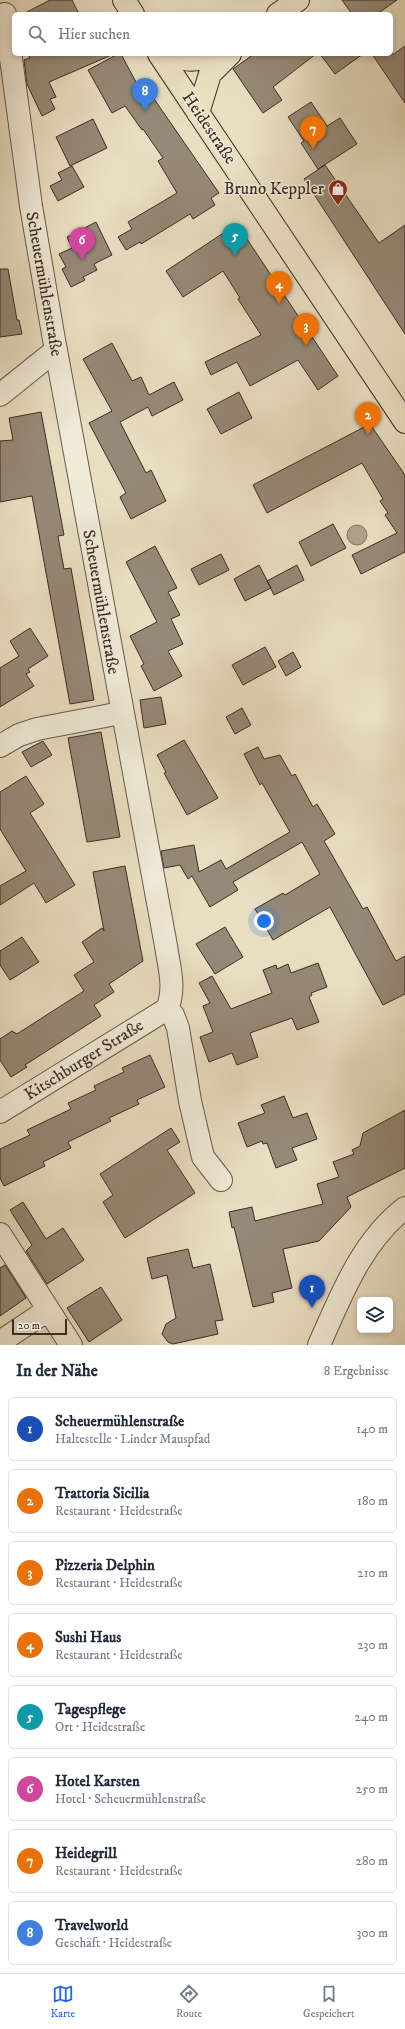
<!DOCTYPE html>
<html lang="de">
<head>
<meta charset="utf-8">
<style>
  :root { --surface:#fff; --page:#f2f2f3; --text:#1f2937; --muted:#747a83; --line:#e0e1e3; --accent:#2563eb }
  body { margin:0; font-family:"IM FELL DW Pica",serif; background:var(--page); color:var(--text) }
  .controls { position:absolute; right:12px; bottom:12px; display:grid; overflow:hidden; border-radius:6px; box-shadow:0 2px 6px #0003 }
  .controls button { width:36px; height:36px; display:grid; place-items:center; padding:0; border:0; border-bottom:1px solid var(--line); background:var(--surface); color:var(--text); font:20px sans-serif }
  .scale { position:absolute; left:12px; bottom:10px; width:55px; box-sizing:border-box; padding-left:4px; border:2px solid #3c2d26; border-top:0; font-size:11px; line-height:14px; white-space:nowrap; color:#3c2d26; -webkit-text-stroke:3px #f0ead7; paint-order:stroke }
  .you { position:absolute; left:264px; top:921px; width:14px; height:14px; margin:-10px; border:3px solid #fff; border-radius:50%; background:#1a73e8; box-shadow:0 0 0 6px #1a73e833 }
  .badge { display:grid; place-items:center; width:26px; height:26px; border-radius:50%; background:var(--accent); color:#fff; font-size:13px; font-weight:700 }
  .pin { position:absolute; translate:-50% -33px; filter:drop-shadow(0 1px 2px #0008) }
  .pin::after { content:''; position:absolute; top:21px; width:14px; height:12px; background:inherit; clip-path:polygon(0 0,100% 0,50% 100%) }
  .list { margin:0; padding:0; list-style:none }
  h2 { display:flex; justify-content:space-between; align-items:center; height:52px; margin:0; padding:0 16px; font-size:17px }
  h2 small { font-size:13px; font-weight:400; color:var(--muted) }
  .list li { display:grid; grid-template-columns:26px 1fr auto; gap:12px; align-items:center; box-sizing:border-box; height:64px; margin:0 8px 8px; padding:0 8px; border:1px solid var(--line); border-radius:6px }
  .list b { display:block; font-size:15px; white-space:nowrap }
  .list p { margin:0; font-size:13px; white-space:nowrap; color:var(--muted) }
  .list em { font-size:13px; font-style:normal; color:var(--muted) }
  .icon { flex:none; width:22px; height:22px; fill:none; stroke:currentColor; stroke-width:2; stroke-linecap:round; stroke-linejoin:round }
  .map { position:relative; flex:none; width:405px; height:1345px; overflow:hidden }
  .search { position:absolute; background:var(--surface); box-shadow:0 2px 6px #0003; left:12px; right:12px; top:12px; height:44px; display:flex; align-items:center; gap:10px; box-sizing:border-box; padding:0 14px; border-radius:6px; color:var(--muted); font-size:15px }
  .sheet { height:628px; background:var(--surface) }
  nav { display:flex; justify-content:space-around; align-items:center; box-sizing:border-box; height:56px; border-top:1px solid var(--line); background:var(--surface); font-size:11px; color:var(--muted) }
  nav a { display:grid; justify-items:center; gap:2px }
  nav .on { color:var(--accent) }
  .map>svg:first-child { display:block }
  .water { fill:#aea28c; stroke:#807363 }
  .building { fill:#958977; stroke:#3c2d26 }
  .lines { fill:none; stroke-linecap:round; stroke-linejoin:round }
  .minor-casing { stroke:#67594d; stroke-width:24 }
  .major-casing { stroke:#3c2d26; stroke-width:24 }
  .minor { stroke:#f0ead7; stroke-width:22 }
  .major { stroke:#e8dec1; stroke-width:22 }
  .labels { text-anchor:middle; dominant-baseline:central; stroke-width:3; stroke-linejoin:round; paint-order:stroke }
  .street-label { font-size:17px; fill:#3c2d26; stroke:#f0ead7 }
  .poi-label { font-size:17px; fill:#3c2d26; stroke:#f0ead7; text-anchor:end }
</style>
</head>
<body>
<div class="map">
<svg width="405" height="1345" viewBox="0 0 405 1345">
  <rect width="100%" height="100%" fill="#e8dec1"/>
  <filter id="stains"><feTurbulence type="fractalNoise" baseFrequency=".005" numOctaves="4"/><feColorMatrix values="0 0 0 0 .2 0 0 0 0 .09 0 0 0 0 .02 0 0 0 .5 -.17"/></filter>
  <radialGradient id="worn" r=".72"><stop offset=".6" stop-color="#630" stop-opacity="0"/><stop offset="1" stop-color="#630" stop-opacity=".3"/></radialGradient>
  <path class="water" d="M347 535a10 10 0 1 1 20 0a10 10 0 1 1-20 0Z"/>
  <path class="building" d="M50,0H72L79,14H23Z
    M342,0H397L377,14H352Z
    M405,46V103L372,54H394Z
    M28,54H114L49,82L56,97L50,99L55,109L42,116L27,84L24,60L30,58Z
    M118,54H121L137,84L141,80L219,193L211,198L215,205L193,219L190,214L141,244L140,242L126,250L118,237L132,229L128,222L177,193L158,161L163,158L143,129L142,130L125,106L112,113L88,70Z
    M254,54H316L273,87L282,100L263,113L233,69Z
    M320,54H363L335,74Z
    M311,102L327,126L340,118L357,144L318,169L301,143L304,141L288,117Z
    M93,119L107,148L70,166L56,137Z
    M325,165L379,243L405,225V334L304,179Z
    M72,166L84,187L58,201L50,186L62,180L58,173Z
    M96,222L112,255L94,264L97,270L83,277L85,280L71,287L62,269L66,267L59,254L72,248L67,237Z
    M237,224L338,376L318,390L298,360L250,386L237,362L211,375L205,362L261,335L238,299L240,298L223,271L183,297L166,271Z
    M0,269H8L17,320H19L22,334L0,337Z
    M112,343L132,381L141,377L149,395L174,382L183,400L152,416L148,407L120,422L146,473L151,470L166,501L131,519L120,497L126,493L89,423L112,411L83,359Z
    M239,392L252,418L221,434L207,409Z
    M41,412L64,535L58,536L61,553L64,569L71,568L94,700L70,704L32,496L0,502V441L13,440L9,418Z
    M370,424L405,475V552L361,574L352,555L397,533L385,515L388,513L380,501L383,499L362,463L267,513L253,485Z
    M333,524L346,548L311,566L299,542Z
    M155,546L177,588L168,592L180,615L171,619L183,644L168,651L182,676L154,691L141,666L144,664L130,636L157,622L126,562Z
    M221,554L229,570L199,585L191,569Z
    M259,565L271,588L245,601L234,579Z
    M297,565L304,580L274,595L267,581Z
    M30,628L48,656L28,669L30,672L26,674L34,686L0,707V668L19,656L10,641Z
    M265,647L276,667L243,685L232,665Z
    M293,652L301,667L286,676L278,661Z
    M161,697L166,724L144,728L140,700Z
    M242,708L251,725L235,734L226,717Z
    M101,732L120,837L87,842L68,738Z
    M184,740L218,798L187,815L164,773L166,772L157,755Z
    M43,741L52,755L31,767L22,752Z
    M258,747L264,759L280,755L292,776L295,774L313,807L317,804L335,834L324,841L363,909L367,907L396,961L405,956V994L383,1005L330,907L273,940L255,909L283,893L285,895L320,874L302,842L233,882L238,890L210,907L192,876L188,879L180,865L164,868L161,851L194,845L199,872L221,860L226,869L290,832L262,783L260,785L244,754Z
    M26,776L44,804L30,813L75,885L46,903L34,883L0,905V886L26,871L0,829V792Z
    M125,866L143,961L109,984L114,992L94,1005L101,1016L25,1065L27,1067L11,1077L0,1060V1039L12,1031L17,1034L84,991L74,975L94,962L82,942L102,928L104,931L93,872Z
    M225,927L243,957L215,974L196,944Z
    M22,937L39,962L10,980L0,965V951Z
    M318,963L327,987L311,993L312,995L309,997L319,1022L297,1030L292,1018L250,1033L258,1057L237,1065L232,1053L209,1062L200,1037L213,1032L203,1006L210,1003L199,983L212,976L231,1009L272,993L263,970L276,965L277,969L288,964L291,973Z
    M150,1055L165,1087L137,1100L139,1104L109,1118L111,1121L68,1142L71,1148L43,1162L45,1166L4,1186L0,1178V1149L30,1135L27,1130L71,1109L68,1103L96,1090L94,1086L124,1072L122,1068Z
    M284,1096L293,1118L307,1113L317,1139L292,1148L297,1160L276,1168L267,1143L263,1144L262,1141L247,1147L238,1123L265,1113L261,1105Z
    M405,1110V1168L347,1197L351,1207L319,1241L283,1249L292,1288L272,1293L274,1302L253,1307L234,1227L232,1228L229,1212L252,1207L255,1221L323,1204L317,1184L339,1177L333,1162L354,1154L352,1150L360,1146L363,1133Z
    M171,1128L180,1142L167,1150L195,1193L125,1238L103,1202L113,1195L100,1174Z
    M23,1202L46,1239L63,1228L84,1260L47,1284L26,1251L32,1245L10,1210Z
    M188,1249L193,1268L210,1264L223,1320L215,1321L218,1334L173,1344L168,1342L162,1334L166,1324L176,1318L167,1275L152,1279L147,1258Z
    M5,1265L26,1298L0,1316V1268Z
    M101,1287L122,1320L89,1342L67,1308Z"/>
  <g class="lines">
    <defs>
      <path id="minor" d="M5,14L31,206L53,334L166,946C169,967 176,988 167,1009
        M0,395L56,350
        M0,746L19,735L37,729L121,713
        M167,1009L173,1015L178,1028L190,1101L203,1157L221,1180
        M0,1112L167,1009
        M0,1234L71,1345
        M0,1342L48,1310
        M319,1345C341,1296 361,1242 405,1208"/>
      <path id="major" d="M124,0L133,14
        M278,14L298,0
        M159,54L405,422
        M165,54C186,60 193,63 213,54
        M198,113L210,74L230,54"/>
    </defs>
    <use href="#minor" class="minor-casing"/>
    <use href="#major" class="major-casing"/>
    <use href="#minor" class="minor"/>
    <use href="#major" class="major"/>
  </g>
  <defs>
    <symbol id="shop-pin" viewBox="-11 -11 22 30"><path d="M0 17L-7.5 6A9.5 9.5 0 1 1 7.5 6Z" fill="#8f2418" stroke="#f0ead7"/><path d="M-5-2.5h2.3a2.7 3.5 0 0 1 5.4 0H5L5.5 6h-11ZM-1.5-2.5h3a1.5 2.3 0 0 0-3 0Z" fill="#fff"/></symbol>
  </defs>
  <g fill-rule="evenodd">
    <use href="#shop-pin" x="327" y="178" width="22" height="30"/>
  </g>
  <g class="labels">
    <g class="street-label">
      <text transform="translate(209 128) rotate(56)">Heidestraße</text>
      <text transform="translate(44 284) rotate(80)">Scheuermühlenstraße</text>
      <text transform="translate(101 602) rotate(80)">Scheuermühlenstraße</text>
      <text transform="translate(84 1060) rotate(-32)">Kitschburger Straße</text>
    </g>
    <g class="poi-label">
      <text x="324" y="189">Bruno Keppler</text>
    </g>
  </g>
  <rect width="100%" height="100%" filter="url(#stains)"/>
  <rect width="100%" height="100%" fill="url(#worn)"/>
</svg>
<div class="controls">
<button><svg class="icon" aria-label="layers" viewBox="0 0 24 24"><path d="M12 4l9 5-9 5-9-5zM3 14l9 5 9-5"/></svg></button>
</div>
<div class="scale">20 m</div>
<div class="you"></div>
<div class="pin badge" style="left:312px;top:1308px;background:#1a4fb4">1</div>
<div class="pin badge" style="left:368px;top:435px;background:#e8710a">2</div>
<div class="pin badge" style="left:306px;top:346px;background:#e8710a">3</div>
<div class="pin badge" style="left:279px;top:304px;background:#e8710a">4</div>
<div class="pin badge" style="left:235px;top:256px;background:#0f9aa8">5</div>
<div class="pin badge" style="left:82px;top:260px;background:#d1479c">6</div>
<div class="pin badge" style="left:313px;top:149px;background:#e8710a">7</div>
<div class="pin badge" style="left:145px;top:111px;background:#3f7fe0">8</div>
<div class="search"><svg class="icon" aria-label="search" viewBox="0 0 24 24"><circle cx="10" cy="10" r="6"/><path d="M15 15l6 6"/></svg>Hier suchen</div>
</div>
<section class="sheet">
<h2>In der Nähe<small>8 Ergebnisse</small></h2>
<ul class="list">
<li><span class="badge" style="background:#1a4fb4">1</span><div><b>Scheuermühlenstraße</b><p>Haltestelle · Linder Mauspfad</p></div><em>140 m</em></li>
<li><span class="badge" style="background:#e8710a">2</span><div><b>Trattoria Sicilia</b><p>Restaurant · Heidestraße</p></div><em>180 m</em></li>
<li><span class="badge" style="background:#e8710a">3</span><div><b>Pizzeria Delphin</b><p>Restaurant · Heidestraße</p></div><em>210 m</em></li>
<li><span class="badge" style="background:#e8710a">4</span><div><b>Sushi Haus</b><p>Restaurant · Heidestraße</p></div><em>230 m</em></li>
<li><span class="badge" style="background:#0f9aa8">5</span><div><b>Tagespflege</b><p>Ort · Heidestraße</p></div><em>240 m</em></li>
<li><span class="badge" style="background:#d1479c">6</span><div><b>Hotel Karsten</b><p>Hotel · Scheuermühlenstraße</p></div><em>250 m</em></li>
<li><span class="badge" style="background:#e8710a">7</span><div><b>Heidegrill</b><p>Restaurant · Heidestraße</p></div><em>280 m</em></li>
<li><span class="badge" style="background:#3f7fe0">8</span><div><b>Travelworld</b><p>Geschäft · Heidestraße</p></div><em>300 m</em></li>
</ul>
</section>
<nav>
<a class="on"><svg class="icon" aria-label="map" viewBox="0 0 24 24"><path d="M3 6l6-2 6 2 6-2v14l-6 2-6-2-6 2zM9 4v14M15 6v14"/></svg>Karte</a>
<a><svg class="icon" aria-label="directions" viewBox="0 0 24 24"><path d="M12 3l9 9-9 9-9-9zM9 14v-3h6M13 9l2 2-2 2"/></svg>Route</a>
<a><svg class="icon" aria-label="saved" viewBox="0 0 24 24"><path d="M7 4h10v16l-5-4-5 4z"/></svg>Gespeichert</a>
</nav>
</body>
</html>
